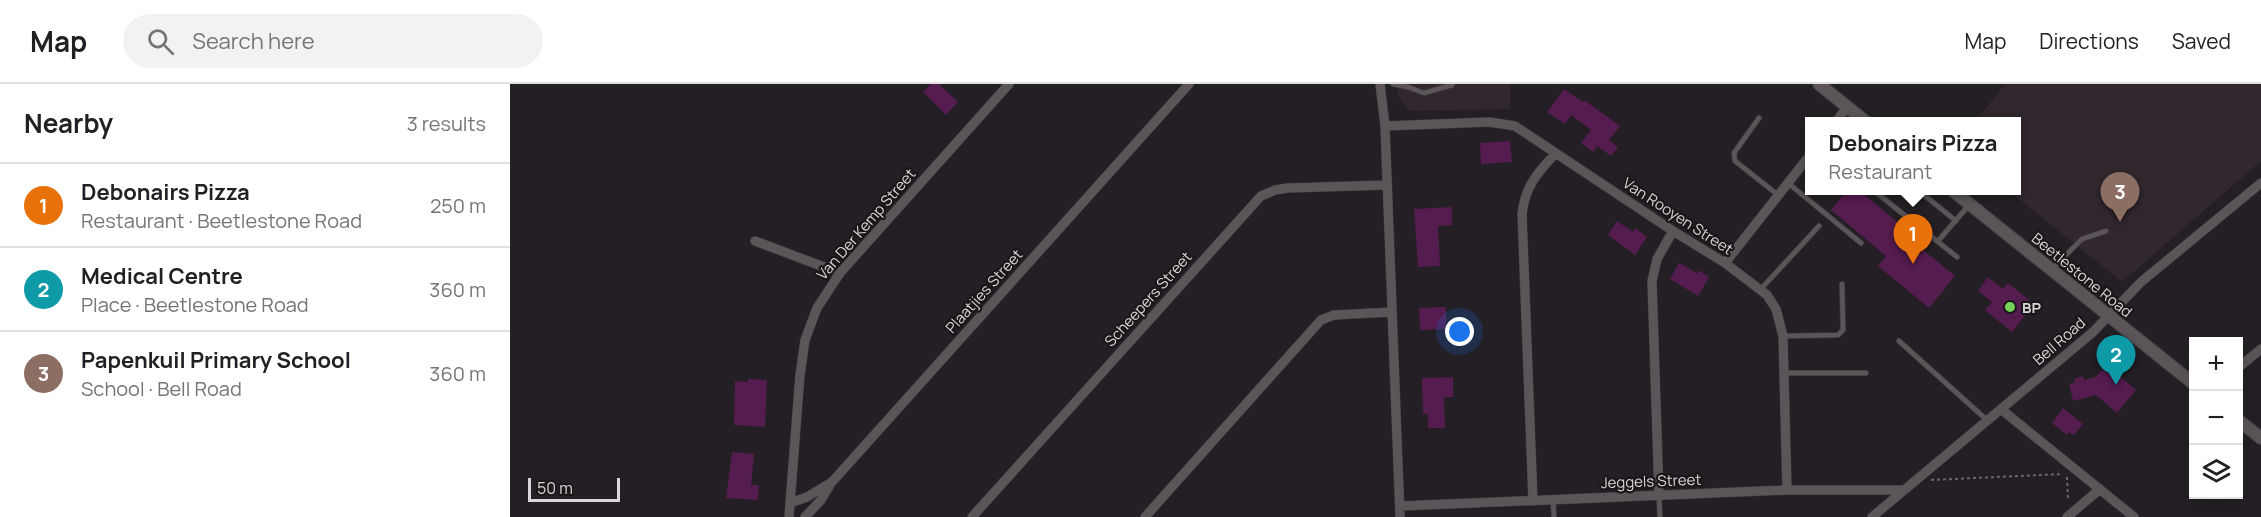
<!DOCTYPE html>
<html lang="en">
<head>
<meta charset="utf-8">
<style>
  :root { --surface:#fff; --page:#f2f2f2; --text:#202124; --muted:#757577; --line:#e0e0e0; --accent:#2563eb }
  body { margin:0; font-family:Manrope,sans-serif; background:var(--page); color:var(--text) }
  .controls { position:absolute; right:18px; bottom:18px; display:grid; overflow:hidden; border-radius:0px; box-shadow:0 6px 24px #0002 }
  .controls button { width:54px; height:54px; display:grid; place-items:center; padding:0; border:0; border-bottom:2px solid var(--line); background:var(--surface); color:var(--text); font:30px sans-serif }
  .scale { position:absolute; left:18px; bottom:15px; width:92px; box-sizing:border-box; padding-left:6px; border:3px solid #dad6d9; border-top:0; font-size:16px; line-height:21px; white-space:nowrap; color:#dad6d9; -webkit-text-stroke:4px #1b161a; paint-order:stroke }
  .you { position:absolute; left:950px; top:248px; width:21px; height:21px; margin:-15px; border:4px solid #fff; border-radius:50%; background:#1a73e8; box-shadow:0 0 0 9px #1a73e833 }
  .badge { display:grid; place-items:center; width:39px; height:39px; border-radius:50%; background:var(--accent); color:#fff; font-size:20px; font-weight:700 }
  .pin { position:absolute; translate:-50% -50px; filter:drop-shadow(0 2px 3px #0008) }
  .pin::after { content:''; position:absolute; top:32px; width:21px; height:18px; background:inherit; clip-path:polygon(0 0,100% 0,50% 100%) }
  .popup { position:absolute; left:1295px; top:33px; width:216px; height:78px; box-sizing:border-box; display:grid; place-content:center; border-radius:0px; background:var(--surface); filter:drop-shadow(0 2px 4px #0005); font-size:20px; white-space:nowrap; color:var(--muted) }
  .popup b { font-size:22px; color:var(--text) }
  .popup::after { content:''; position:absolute; left:50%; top:100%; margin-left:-12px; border:12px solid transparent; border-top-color:var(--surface) }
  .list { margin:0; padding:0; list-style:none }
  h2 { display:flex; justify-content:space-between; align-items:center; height:78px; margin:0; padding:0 24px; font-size:26px }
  h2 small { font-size:20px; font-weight:400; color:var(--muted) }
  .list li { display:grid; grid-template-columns:39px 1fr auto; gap:18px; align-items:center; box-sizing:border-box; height:84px; padding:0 24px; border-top:2px solid var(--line) }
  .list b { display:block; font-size:22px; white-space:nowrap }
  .list p { margin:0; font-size:20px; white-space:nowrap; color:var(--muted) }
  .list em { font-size:20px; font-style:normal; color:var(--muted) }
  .icon { flex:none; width:33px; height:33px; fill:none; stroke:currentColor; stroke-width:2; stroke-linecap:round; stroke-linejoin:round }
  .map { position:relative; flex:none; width:1751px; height:433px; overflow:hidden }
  header { display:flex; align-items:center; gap:36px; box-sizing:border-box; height:84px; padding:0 30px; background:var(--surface); border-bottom:2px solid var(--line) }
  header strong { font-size:28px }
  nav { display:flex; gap:33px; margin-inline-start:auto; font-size:21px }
  .search { width:420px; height:54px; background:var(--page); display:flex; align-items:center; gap:15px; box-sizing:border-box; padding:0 21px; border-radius:33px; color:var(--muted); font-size:22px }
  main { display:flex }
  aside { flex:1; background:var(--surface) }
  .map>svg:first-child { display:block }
  .built { fill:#31272f }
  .building { fill:#541c4f }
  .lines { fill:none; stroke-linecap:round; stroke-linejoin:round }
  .service-casing { stroke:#3e3a3e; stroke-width:6 }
  .minor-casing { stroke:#3e3a3e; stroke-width:10 }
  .tertiary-casing { stroke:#3e3a3e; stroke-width:14 }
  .path { stroke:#6c676b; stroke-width:2; stroke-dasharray:3 3; stroke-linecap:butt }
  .service { stroke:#5b555a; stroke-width:4.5 }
  .minor { stroke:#5b555a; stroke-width:9 }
  .tertiary { stroke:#5b555a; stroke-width:12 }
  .poi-dot { fill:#76d25a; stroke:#1b161a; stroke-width:2 }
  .labels { text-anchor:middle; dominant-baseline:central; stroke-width:4.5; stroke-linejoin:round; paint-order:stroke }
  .street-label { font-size:15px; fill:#dad6d9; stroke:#1b161a }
  .poi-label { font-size:15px; font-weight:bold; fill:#dad6d9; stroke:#1b161a; text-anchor:start }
</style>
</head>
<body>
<header>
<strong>Map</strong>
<div class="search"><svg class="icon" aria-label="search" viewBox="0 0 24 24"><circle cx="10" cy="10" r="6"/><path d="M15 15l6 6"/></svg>Search here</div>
<nav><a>Map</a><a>Directions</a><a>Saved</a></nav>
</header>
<main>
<aside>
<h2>Nearby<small>3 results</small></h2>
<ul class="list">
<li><span class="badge" style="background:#e8710a">1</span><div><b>Debonairs Pizza</b><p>Restaurant · Beetlestone Road</p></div><em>250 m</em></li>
<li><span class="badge" style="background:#0f9aa8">2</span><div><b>Medical Centre</b><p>Place · Beetlestone Road</p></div><em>360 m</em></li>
<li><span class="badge" style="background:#8d6e63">3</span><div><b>Papenkuil Primary School</b><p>School · Bell Road</p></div><em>360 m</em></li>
</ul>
</aside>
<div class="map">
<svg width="1751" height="433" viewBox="0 0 1751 433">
  <rect width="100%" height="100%" fill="#241f24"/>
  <path class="built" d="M886,0H1000V25L900,27L890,16Z
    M1495,0H1751V77L1612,198L1499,107L1506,106V38H1465Z"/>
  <path class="building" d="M421,0H429L448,18L436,31L413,8Z
    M1054,5L1073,18L1074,16L1110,42L1099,56L1108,63L1101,72L1087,62L1083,68L1071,59L1081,46L1061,31L1055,40L1037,28Z
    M1000,57L1002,78L971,80L970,59Z
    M1337,106H1349L1392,142L1389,146L1445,192L1419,224L1368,182L1376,172L1321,126Z
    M942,123V141L928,142L930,182L908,183L904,125Z
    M1107,137L1123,148L1125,144L1137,153L1125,171L1098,151Z
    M1169,179L1187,189L1188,186L1199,193L1188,212L1160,195Z
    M1478,193L1493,205L1498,199L1524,220L1502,248L1475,226L1482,218L1468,207Z
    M936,223V245L910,246L909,224Z
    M1597,281L1626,306L1607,329L1586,311L1563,317L1559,300L1565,299L1564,295L1573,292L1574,296L1586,293Z
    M943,293V313H934L935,344H918V330H913L912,294Z
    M238,295L257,296L255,343L224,341L225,297L238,298Z
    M1553,324L1573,340L1564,351L1559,348L1557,351L1542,339Z
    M222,368L244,370L241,401H249L248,416L216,414Z"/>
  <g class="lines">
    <defs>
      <path id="service" d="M883,0L898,3L914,9L942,1
        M1249,34L1224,69L1225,77L1268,111
        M1278,99L1351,159
        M1363,106L1447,173
        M1408,106L1446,137
        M1428,157L1459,121
        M1543,184L1572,155L1596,147
        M1250,206L1309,142
        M1273,252L1328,251L1333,246L1332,200
        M1389,257L1478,337
        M1274,289H1356
        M1149,412L1150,433
        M1043,416L1044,433"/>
      <path id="minor" d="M870,0L875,42L890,433
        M1326,38L1337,23
        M875,42L979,38L1005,42L1163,147L1215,179L1257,211L1266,225L1273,252L1277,406
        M245,157L330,189
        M1215,179L1300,71
        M1728,284L1751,265
        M1492,326L1624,433
        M1149,412L1142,197L1147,175L1163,147
        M1023,417L1012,130C1015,103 1027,89 1045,70
        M280,419L297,413L322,398L679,0
        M890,422L1277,406H1393
        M279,433L290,291L295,256L307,224L330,189L499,0
        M295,433L311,416L320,401
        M462,433L751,112L765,106L778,104L877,101
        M635,433L811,236L824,231L882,228
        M1362,433L1558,269L1583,248L1631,198L1751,99
        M1557,433L1590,405"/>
      <path id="tertiary" d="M1309,0L1356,38
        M1442,106L1684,300
        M1728,336L1751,354"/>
    </defs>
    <use href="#service" class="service-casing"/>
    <use href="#minor" class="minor-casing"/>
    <use href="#tertiary" class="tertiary-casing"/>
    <path class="path" d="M1557,393L1558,417
      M1421,396L1553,390"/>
    <use href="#service" class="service"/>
    <use href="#minor" class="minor"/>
    <use href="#tertiary" class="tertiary"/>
  </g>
  <circle class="poi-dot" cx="1500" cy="223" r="6"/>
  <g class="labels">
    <g class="street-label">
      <text transform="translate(1168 132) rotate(33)">Van Rooyen Street</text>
      <text transform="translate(356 140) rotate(-49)">Van Der Kemp Street</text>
      <text transform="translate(1572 191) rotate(39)">Beetlestone Road</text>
      <text transform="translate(474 207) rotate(-48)">Plaatjies Street</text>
      <text transform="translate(638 215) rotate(-48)">Scheepers Street</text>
      <text transform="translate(1549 257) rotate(-41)">Bell Road</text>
      <text transform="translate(1141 397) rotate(-2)">Jeggels Street</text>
    </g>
    <g class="poi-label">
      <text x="1512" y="223">BP</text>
    </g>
  </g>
</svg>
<div class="controls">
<button>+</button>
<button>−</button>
<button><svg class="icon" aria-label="layers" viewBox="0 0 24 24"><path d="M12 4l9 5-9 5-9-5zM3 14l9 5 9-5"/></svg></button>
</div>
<div class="scale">50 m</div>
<div class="you"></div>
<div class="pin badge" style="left:1403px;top:180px;background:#e8710a">1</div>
<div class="popup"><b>Debonairs Pizza</b>Restaurant</div>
<div class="pin badge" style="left:1606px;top:301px;background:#0f9aa8">2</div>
<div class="pin badge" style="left:1610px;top:138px;background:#8d6e63">3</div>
</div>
</main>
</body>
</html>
